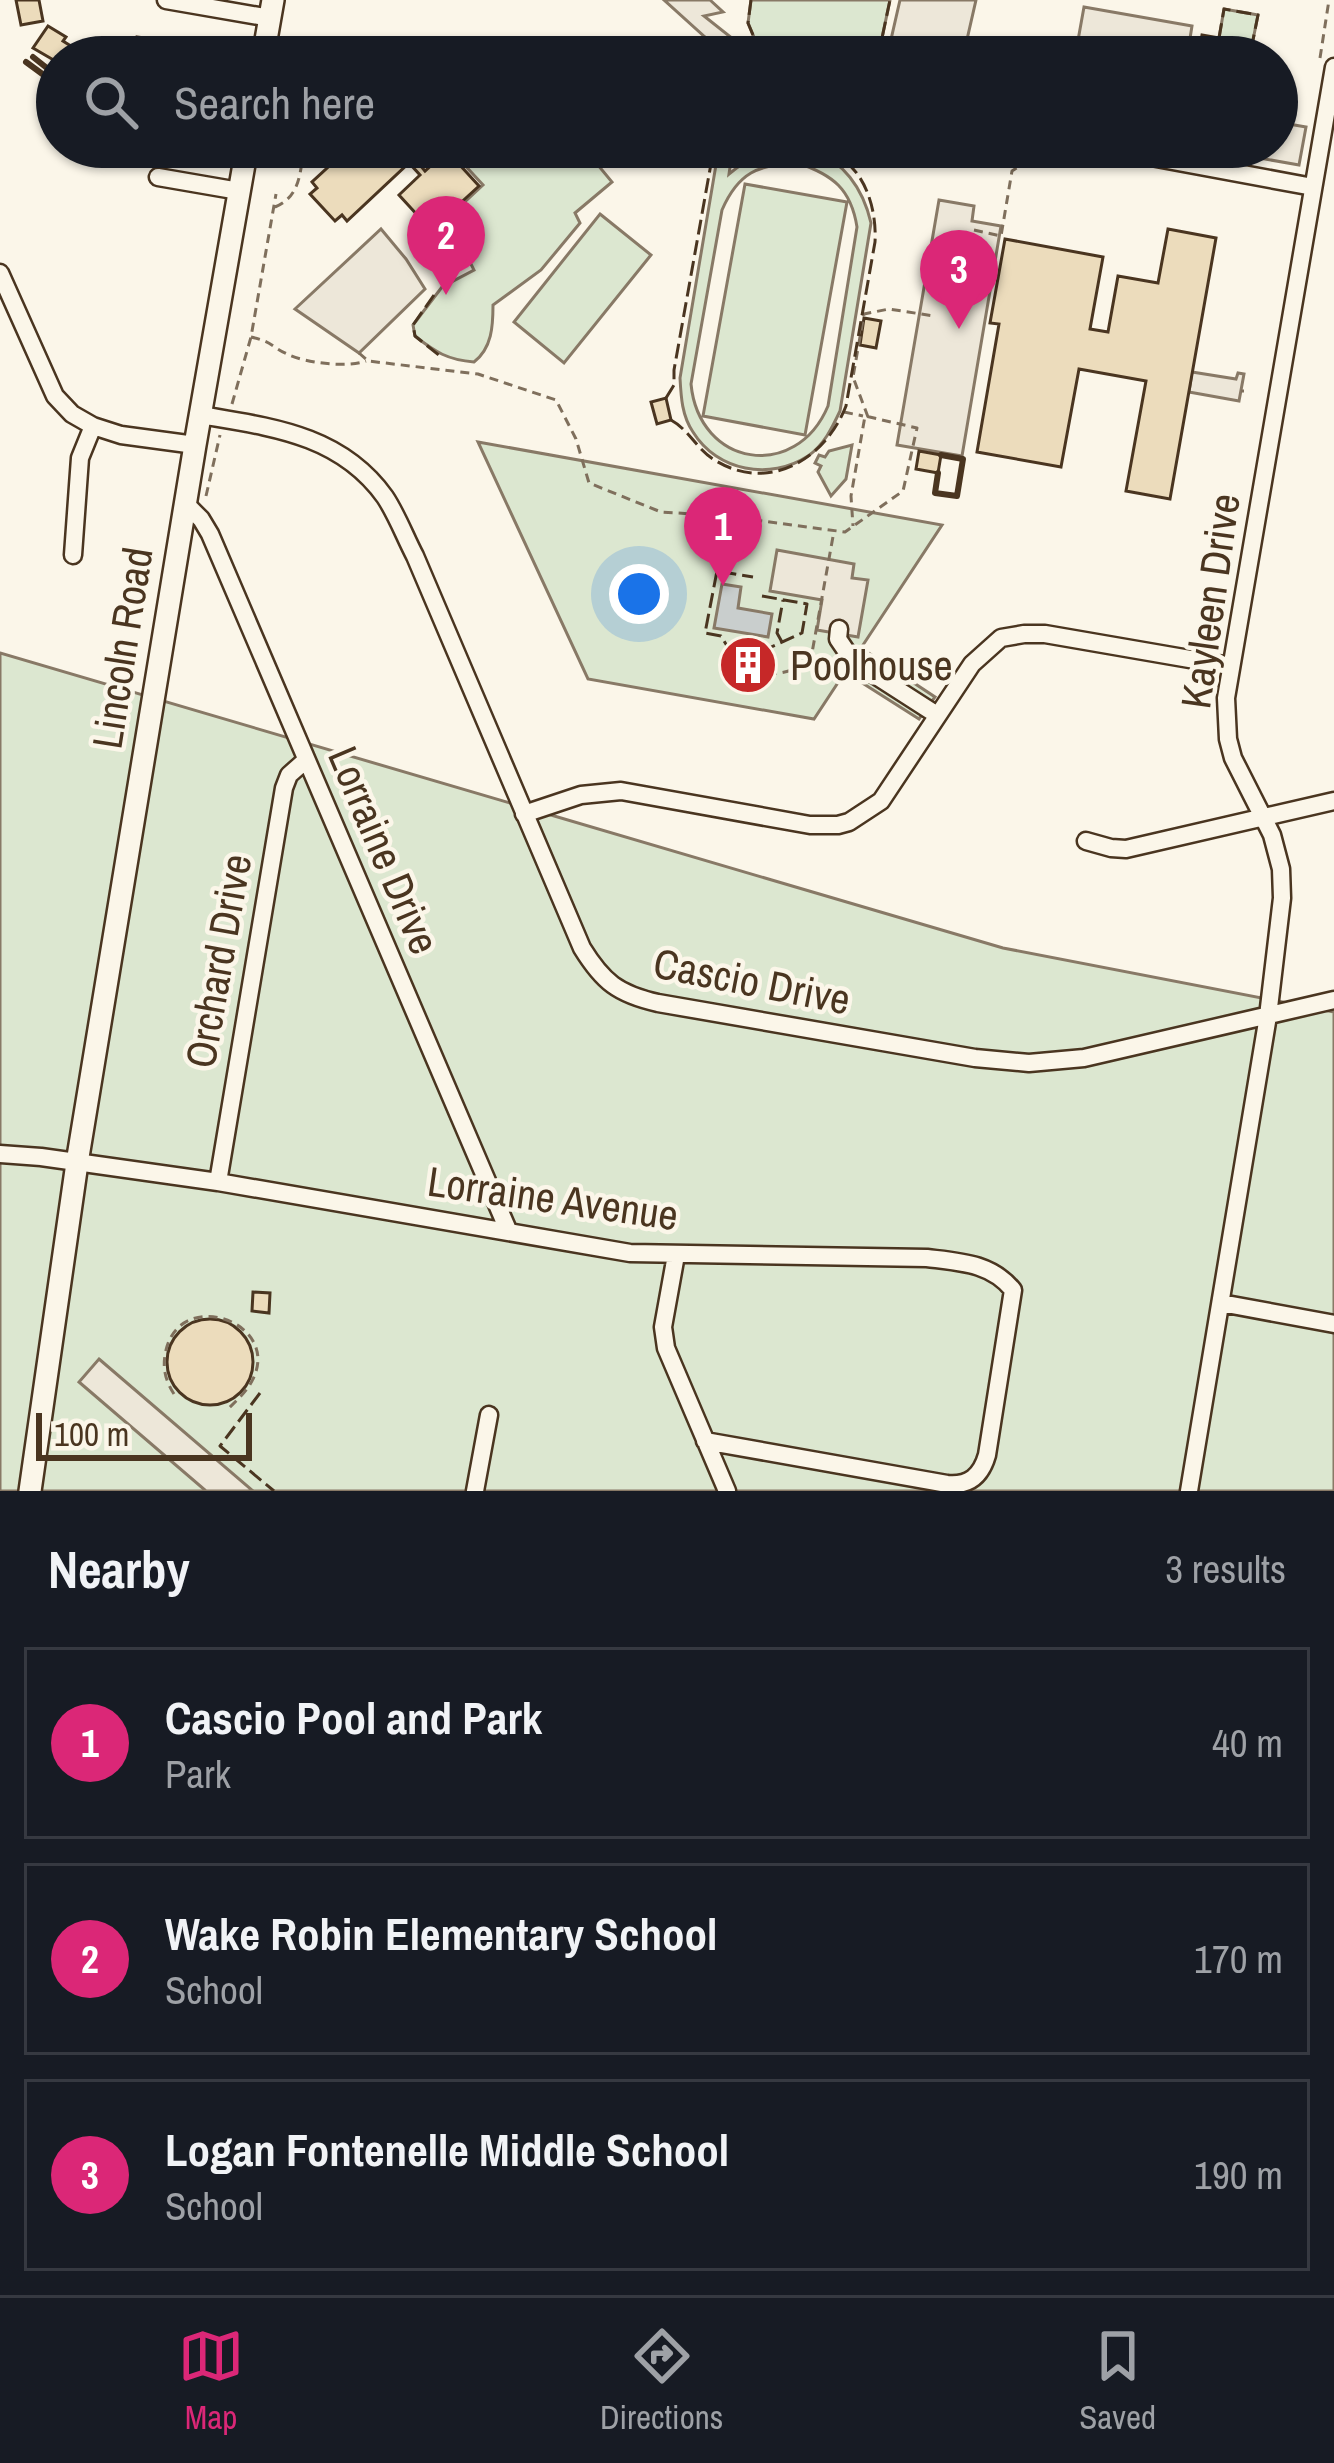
<!DOCTYPE html>
<html lang="en">
<head>
<meta charset="utf-8">
<style>
  :root { --surface:#171b24; --page:#242831; --text:#f1f3f6; --muted:#9ea1a6; --line:#363941; --accent:#db2777 }
  body { margin:0; font-family:"Archivo Narrow",sans-serif; background:var(--page); color:var(--text) }
  .scale { position:absolute; left:36px; bottom:30px; width:216px; box-sizing:border-box; padding-left:12px; border:6px solid #4a3520; border-top:0; font-size:33px; line-height:42px; white-space:nowrap; color:#4a3520; -webkit-text-stroke:9px #fbf6e9; paint-order:stroke }
  .you { position:absolute; left:639px; top:594px; width:42px; height:42px; margin:-30px; border:9px solid #fff; border-radius:50%; background:#1a73e8; box-shadow:0 0 0 18px #1a73e833 }
  .badge { display:grid; place-items:center; width:78px; height:78px; border-radius:50%; background:var(--accent); color:#fff; font-size:39px; font-weight:700 }
  .pin { position:absolute; translate:-50% -99px; filter:drop-shadow(0 3px 6px #0008) }
  .pin::after { content:''; position:absolute; top:63px; width:42px; height:36px; background:inherit; clip-path:polygon(0 0,100% 0,50% 100%) }
  .list { margin:0; padding:0; list-style:none }
  h2 { display:flex; justify-content:space-between; align-items:center; height:156px; margin:0; padding:0 48px; font-size:51px }
  h2 small { font-size:39px; font-weight:400; color:var(--muted) }
  .list li { display:grid; grid-template-columns:78px 1fr auto; gap:36px; align-items:center; box-sizing:border-box; height:192px; margin:0 24px 24px; padding:0 24px; border:3px solid var(--line); border-radius:0px }
  .list b { display:block; font-size:45px; white-space:nowrap }
  .list p { margin:0; font-size:39px; white-space:nowrap; color:var(--muted) }
  .list em { font-size:39px; font-style:normal; color:var(--muted) }
  .icon { flex:none; width:66px; height:66px; fill:none; stroke:currentColor; stroke-width:2; stroke-linecap:round; stroke-linejoin:round }
  .map { position:relative; flex:none; width:1334px; height:1491px; overflow:hidden }
  .search { position:absolute; background:var(--surface); box-shadow:0 3px 9px #0004; left:36px; right:36px; top:36px; height:132px; display:flex; align-items:center; gap:30px; box-sizing:border-box; padding:0 42px; border-radius:66px; color:var(--muted); font-size:45px }
  .sheet { height:804px; background:var(--surface) }
  nav { display:flex; justify-content:space-around; align-items:center; box-sizing:border-box; height:168px; border-top:3px solid var(--line); background:var(--surface); font-size:33px; color:var(--muted) }
  nav a { display:grid; justify-items:center; gap:6px }
  nav .on { color:var(--accent) }
  .map>svg:first-child { display:block }
  .green { fill:#dce7d0; stroke:#887966; stroke-width:3; fill-rule:evenodd }
  .parking { fill:#ede7d9; stroke:#887966; stroke-width:3 }
  .water { fill:#c9cecd; stroke:#887966; stroke-width:3 }
  .building { fill:#ecdcbc; stroke:#4a3520; stroke-width:3 }
  .lines { fill:none; stroke-linecap:round; stroke-linejoin:round }
  .minor-casing { stroke:#4a3520; stroke-width:21 }
  .major-casing { stroke:#4a3520; stroke-width:26 }
  .path { stroke:#7f6f5c; stroke-width:3; stroke-dasharray:9 6; stroke-linecap:butt }
  .minor { stroke:#fbf6e9; stroke-width:16 }
  .major { stroke:#fbf6e9; stroke-width:21 }
  .fence { stroke:#4a3520; stroke-width:3; stroke-dasharray:15 6; stroke-linecap:butt }
  .wall { stroke:#4a3520; stroke-width:6 }
  .labels { text-anchor:middle; dominant-baseline:central; stroke-width:9; stroke-linejoin:round; paint-order:stroke }
  .street-label { font-size:42px; fill:#4a3520; stroke:#fbf6e9 }
  .poi-label { font-size:42px; fill:#4a3520; stroke:#fbf6e9; text-anchor:start }
</style>
</head>
<body>
<div class="map">
<svg width="1334" height="1491" viewBox="0 0 1334 1491">
  <rect width="100%" height="100%" fill="#fbf6e9"/>
  <path class="green" d="M751,0H890L878,57H822L756,42L748,23Z
    M1224,9L1258,15L1252,45L1219,38Z
    M448,147H583L612,182L575,213L580,223L541,270L493,305C493,326 492,348 474,362C448,360 435,352 415,336L413,325L442,287L474,270L464,250L440,225L483,185Z
    M719,147H733L729,174C788,125 854,149 871,223L840,411C832,428 824,445 808,456C770,481 717,471 693,432C682,416 681,397 680,378ZM798,163C833,175 851,189 857,227L828,406C796,482 699,467 691,384L722,210C738,173 758,164 798,163Z
    M745,184L847,202L805,435L703,416Z
    M600,214L651,255L564,363L514,322Z
    M478,442L942,525L861,648L935,697L919,719L845,672L814,719L588,679Z
    M852,445L846,479L831,496L818,472L821,466L815,463L819,455L825,457L829,451Z
    M0,653L1003,948L1334,1012V1491H0Z"/>
  <path class="parking" d="M664,0H710L723,12L704,16L743,47L775,57H735L705,37Z
    M900,0H976L963,57H887Z
    M1084,7L1192,26L1187,57H1075Z
    M1277,122L1306,127L1299,165L1197,147H1277Z
    M939,200L974,206L972,221L1001,226L962,456L897,445Z
    M381,229L406,259L425,289L359,353L295,309Z
    M1192,372L1236,379L1238,373L1244,374L1239,401L1189,392Z
    M777,550L854,564L852,578L868,580L858,637L817,630L822,600L770,591Z
    M99,1359L253,1491H206L79,1382Z"/>
  <path class="water" d="M722,584L741,587L738,608L772,614L768,637L714,628Z"/>
  <path class="building" d="M16,0H39L43,21L21,25Z
    M48,26L66,37L63,41L74,48L69,57H57V62L33,48Z
    M1202,35L1247,43L1244,57H1198Z
    M137,37L176,42L174,57L134,55Z
    M122,43L123,57H92L91,47Z
    M185,44L219,50L218,57H182Z
    M350,147H428L415,159L425,171L447,151L479,186L431,230L399,195L420,175L409,163L347,221L342,215L335,221L310,194L317,188L312,182Z
    M1168,229L1216,238L1170,499L1126,491L1146,381L1079,369L1061,467L977,452L999,324L990,323L1005,239L1103,257L1090,329L1108,332L1118,276L1158,283Z
    M864,318L881,321L876,348L860,345Z
    M666,398L671,420L657,424L651,402Z
    M919,451L941,455L938,473L916,469Z
    M732,654L767,660L765,673L753,670L752,680L728,676Z
    M253,1292L270,1293L269,1313L252,1311Z
    M167 1362a43 43 0 1 1 86 0a43 43 0 1 1-86 0Z"/>
  <g class="lines">
    <defs>
      <path id="minor" d="M166,0L270,18
        M1097,147L1313,187
        M158,177L239,191
        M0,273L55,396L72,414L93,426L121,435L195,445
        M200,415C270,427 340,434 385,497C397,515 405,537 415,556L582,948C603,982 618,994 658,1003L975,1058L1029,1063L1084,1058L1334,1000
        M186,504L201,519L210,534L508,1230
        M73,555L80,458L93,426
        M839,629L838,639L853,661L937,715
        M524,814L581,795L621,791L810,825H838L849,822L881,801L972,664L1001,638L1024,634H1045L1230,666
        M1086,841L1111,848L1126,849L1334,801
        M0,1154L41,1157L218,1182L630,1253L927,1258C960,1262 991,1263 1013,1290L987,1455C981,1476 969,1486 947,1484L705,1441
        M218,1182L284,788L289,775L306,760
        M676,1255L663,1327L666,1348L727,1491
        M1221,1303L1334,1324
        M475,1491L489,1415
        M1189,1491L1268,1016L1282,898L1281,869L1272,835L1233,758L1228,739L1226,698L1334,67"/>
      <path id="major" d="M263,57L273,0
        M30,1491L77,1163L195,445L247,147"/>
    </defs>
    <use href="#minor" class="minor-casing"/>
    <use href="#major" class="major-casing"/>
    <path class="path" d="M1320,58L1329,0
      M275,207C301,196 300,172 304,147
      M974,230L1001,236L1012,171L1041,152L1087,161
      M251,337C273,342 270,346 287,354C305,363 347,368 366,361
      M359,353L368,361L478,374L556,400L576,439L589,483L661,512L724,516L845,532L903,491L917,428L865,416L851,496L853,526
      M1241,391H1244
      M232,404L251,337L276,194
      M844,412L863,416
      M868,417L853,377L864,314L889,309L934,316
      M206,496L220,435
      M810,664L834,531
      M753,670C787,682 800,660 832,661
      M174,1394C165,1380 162,1367 166,1350C181,1287 281,1322 253,1379C248,1390 238,1399 229,1408"/>
    <use href="#minor" class="minor"/>
    <use href="#major" class="major"/>
    <path class="fence" d="M751,0L748,23L756,42L822,57
      M1219,38L1224,9L1258,15L1252,45L1247,44
      M878,57L890,0
      M434,295L413,325L415,336L440,356
      M666,398L674,385V370L714,147
      M671,420C689,430 696,448 713,459C767,494 825,460 846,406L875,242C877,208 864,163 827,152C818,149 806,148 797,147
      M762,596L807,604L802,633L769,648L767,660
      M782,642L777,633L783,600
      M732,654L721,636L705,633L717,571L753,577
      M260,1393L220,1446L274,1491"/>
    <path class="wall" d="M33,57L57,76
      M26,62L56,84
      M938,473L935,493L957,496L963,459L941,455"/>
  </g>
  <defs>
    <symbol id="building-disc" viewBox="-11 -11 22 22"><circle r="9.5" fill="#c62828" stroke="#fbf6e9"/><path d="M-4-6H4V6H1V3H-1V6H-4ZM-2.5-4.3h1.7v1.8h-1.7ZM.8-4.3h1.7v1.8H.8ZM-2.5-1h1.7V.8h-1.7ZM.8-1h1.7V.8H.8Z" fill="#fff"/></symbol>
  </defs>
  <g fill-rule="evenodd">
    <use href="#building-disc" x="715" y="632" width="66" height="66"/>
  </g>
  <g class="labels">
    <g class="street-label">
      <text transform="translate(1210 601) rotate(-82)">Kayleen Drive</text>
      <text transform="translate(122 648) rotate(-81)">Lincoln Road</text>
      <text transform="translate(384 850) rotate(67)">Lorraine Drive</text>
      <text transform="translate(218 961) rotate(-80)">Orchard Drive</text>
      <text transform="translate(752 981) rotate(11)">Cascio Drive</text>
      <text transform="translate(553 1198) rotate(8)">Lorraine Avenue</text>
    </g>
    <g class="poi-label">
      <text x="790" y="665">Poolhouse</text>
    </g>
  </g>
</svg>
<div class="scale">100 m</div>
<div class="you"></div>
<div class="pin badge" style="left:723px;top:586px">1</div>
<div class="pin badge" style="left:446px;top:295px">2</div>
<div class="pin badge" style="left:959px;top:329px">3</div>
<div class="search"><svg class="icon" aria-label="search" viewBox="0 0 24 24"><circle cx="10" cy="10" r="6"/><path d="M15 15l6 6"/></svg>Search here</div>
</div>
<section class="sheet">
<h2>Nearby<small>3 results</small></h2>
<ul class="list">
<li><span class="badge">1</span><div><b>Cascio Pool and Park</b><p>Park</p></div><em>40 m</em></li>
<li><span class="badge">2</span><div><b>Wake Robin Elementary School</b><p>School</p></div><em>170 m</em></li>
<li><span class="badge">3</span><div><b>Logan Fontenelle Middle School</b><p>School</p></div><em>190 m</em></li>
</ul>
</section>
<nav>
<a class="on"><svg class="icon" aria-label="map" viewBox="0 0 24 24"><path d="M3 6l6-2 6 2 6-2v14l-6 2-6-2-6 2zM9 4v14M15 6v14"/></svg>Map</a>
<a><svg class="icon" aria-label="directions" viewBox="0 0 24 24"><path d="M12 3l9 9-9 9-9-9zM9 14v-3h6M13 9l2 2-2 2"/></svg>Directions</a>
<a><svg class="icon" aria-label="saved" viewBox="0 0 24 24"><path d="M7 4h10v16l-5-4-5 4z"/></svg>Saved</a>
</nav>
</body>
</html>
